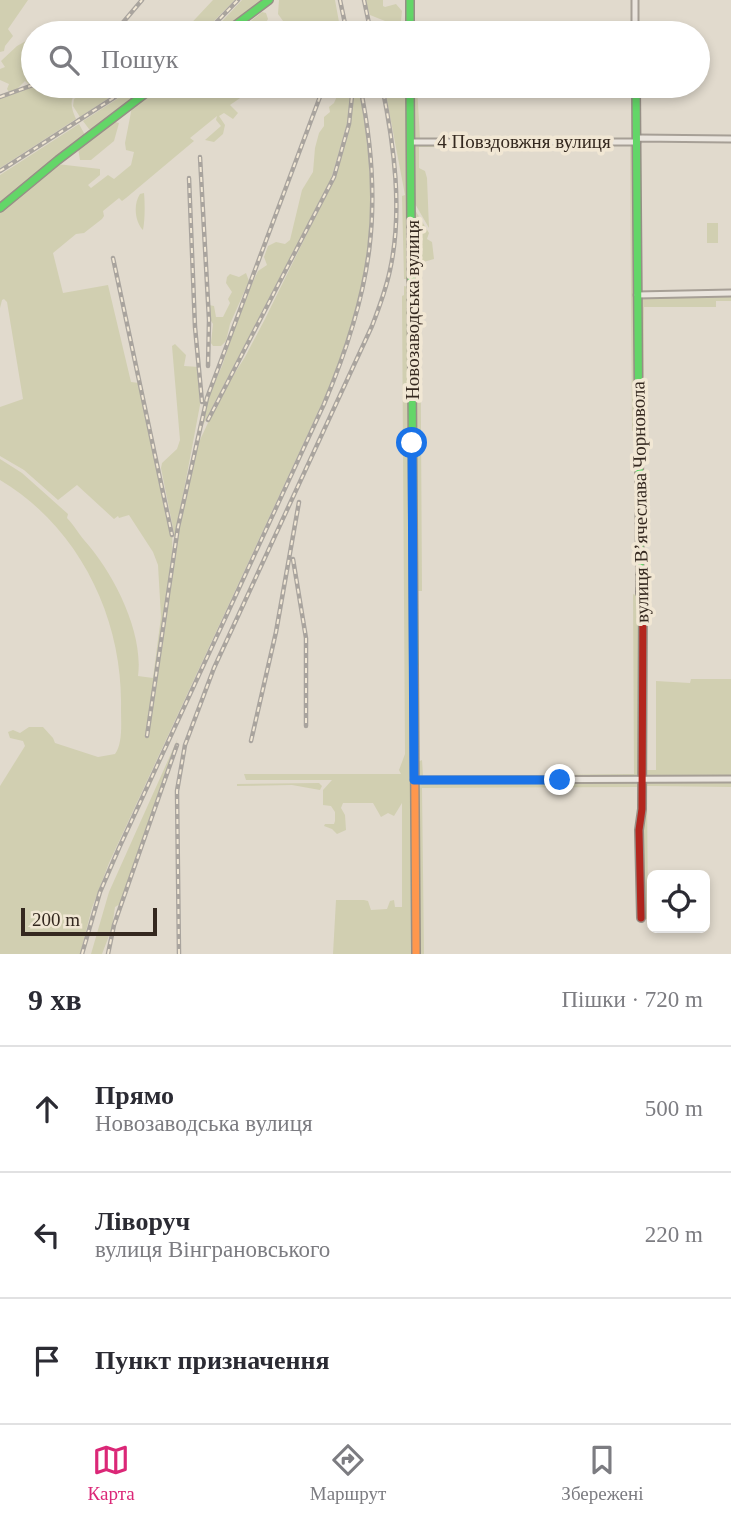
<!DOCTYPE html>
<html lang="uk">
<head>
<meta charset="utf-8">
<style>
  :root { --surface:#fff; --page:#f2f2f3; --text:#2b2b33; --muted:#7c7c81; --line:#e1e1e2; --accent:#db2777 }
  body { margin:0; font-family:"Times New Roman",serif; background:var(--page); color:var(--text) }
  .controls { position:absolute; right:21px; bottom:21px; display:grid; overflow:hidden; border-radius:10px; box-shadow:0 4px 10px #0003 }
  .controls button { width:63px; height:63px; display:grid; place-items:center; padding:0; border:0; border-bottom:2px solid var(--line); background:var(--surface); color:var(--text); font:35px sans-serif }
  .scale { position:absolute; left:21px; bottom:18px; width:136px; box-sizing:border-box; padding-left:7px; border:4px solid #34281f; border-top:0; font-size:19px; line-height:24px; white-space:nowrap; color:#34281f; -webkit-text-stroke:5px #f1e7d4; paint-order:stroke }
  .stop { position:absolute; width:21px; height:21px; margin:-16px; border:5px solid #1a73e8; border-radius:50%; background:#fff }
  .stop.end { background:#1a73e8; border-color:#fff; box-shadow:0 2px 7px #0008 }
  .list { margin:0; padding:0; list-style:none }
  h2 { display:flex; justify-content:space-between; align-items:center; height:91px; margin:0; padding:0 28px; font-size:30px }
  h2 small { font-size:23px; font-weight:400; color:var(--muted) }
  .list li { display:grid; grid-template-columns:46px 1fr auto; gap:21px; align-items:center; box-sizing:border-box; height:126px; padding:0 28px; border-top:2px solid var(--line) }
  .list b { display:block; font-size:26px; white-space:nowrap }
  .list p { margin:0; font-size:23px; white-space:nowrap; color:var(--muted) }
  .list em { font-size:23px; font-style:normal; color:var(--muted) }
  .icon { flex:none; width:38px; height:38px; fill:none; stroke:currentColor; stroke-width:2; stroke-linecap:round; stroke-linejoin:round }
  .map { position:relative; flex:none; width:731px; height:954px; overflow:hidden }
  .search { position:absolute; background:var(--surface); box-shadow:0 4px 10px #0003; left:21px; right:21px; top:21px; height:77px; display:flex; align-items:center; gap:18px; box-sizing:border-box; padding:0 24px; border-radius:38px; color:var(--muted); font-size:26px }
  .sheet { height:469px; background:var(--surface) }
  nav { display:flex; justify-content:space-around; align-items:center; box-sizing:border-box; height:98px; border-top:2px solid var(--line); background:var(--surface); font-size:19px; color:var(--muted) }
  nav a { display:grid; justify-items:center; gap:4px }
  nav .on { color:var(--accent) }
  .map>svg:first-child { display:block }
  .green { fill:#d1cfb1 }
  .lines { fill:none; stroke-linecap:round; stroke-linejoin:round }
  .street-casing { stroke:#a69f96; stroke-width:9 }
  .fast-casing { stroke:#968f86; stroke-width:10 }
  .slow-casing { stroke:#968f86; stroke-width:10 }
  .jam-casing { stroke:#968f86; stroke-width:10 }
  .street { stroke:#eae5de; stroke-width:5 }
  .fast { stroke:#63d668; stroke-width:7 }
  .slow { stroke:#ff974d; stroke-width:7 }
  .jam { stroke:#b3261e; stroke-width:7 }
  .rail-casing { stroke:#a9a49e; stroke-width:4.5 }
  .rail { stroke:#f1e7d4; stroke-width:2; stroke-dasharray:5; stroke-linecap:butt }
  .route { stroke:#1a73e8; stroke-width:9 }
  .labels { text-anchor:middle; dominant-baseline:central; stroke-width:7; stroke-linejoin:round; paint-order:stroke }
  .street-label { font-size:19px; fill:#34281f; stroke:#f1e7d4 }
</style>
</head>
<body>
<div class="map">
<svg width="731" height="954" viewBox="0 0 731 954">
  <rect width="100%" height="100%" fill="#e1dacd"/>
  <path class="green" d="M0,0H28L8,29L13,36L5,46L4,51L0,52Z
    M213,0H235L202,33H182Z
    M242,0H263L220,33H211Z
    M279,0H335L341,33H285L288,28L278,14Z
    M365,0H383V6L385,7L396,4L402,11L401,21L390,23L370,15Z
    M262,12L266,13L268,19C261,34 250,33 236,33Z
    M33,37V83L30,85L25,81L16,90L9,92L7,89L9,84L0,80V69L5,67L1,61L17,46Z
    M36,86H89C70,94 68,101 76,119L0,168V98Z
    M97,86H127L80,117L73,106L74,99Z
    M137,86H151L92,129H89L83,121Z
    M160,86H253L257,96L253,98L246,94L230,105L238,113L233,119L224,113L219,116L225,125L223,134L214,142L205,140L221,126L216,120L217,116L190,138L194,141L126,198L122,201L119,198L103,211L104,216L102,219L84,233L76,234L53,253L63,293L108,285L131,382L139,383L172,533L173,567L170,589L185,491L199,442L222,393L245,357L265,319L335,177L350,124L354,86H359C377,190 377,260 342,360L109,863L92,908L80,954H0V786L25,746L23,741L10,738L8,732L13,730L20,733L29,727H43L53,738L55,743L98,757L115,754C123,743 121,723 121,708C123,618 79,527 0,480V459L22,473L68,514L67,518C74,525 78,533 84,540C113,572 144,632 138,676L153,678L161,617L158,565L153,552L129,515L119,518L118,516L114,519L77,485L58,500L24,470L0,456V407L23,399L7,302L4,299L2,300L0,308V212L57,164L100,169V175L88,185L91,188L108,175L114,179L131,165L134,152L126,150L125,143L132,107Z
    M413,86H417L420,139L631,138V86H634V140H414Z
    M345,87L351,100L349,117L331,179L203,425L208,397L222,366L243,303L258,271L267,265L264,257L268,246L276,242L285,244L290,240L302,190L313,172L315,148L319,133L324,126V117L330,112L329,107L334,103L340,89Z
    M405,90L408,195L407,279H404L402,196L405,195L386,95V92Z
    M112,121L119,123L114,141L91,160H80L78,148Z
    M79,124L85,135L0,205V175Z
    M634,143L635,430L632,431L630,146L419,147V168L425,171L427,178L429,228L414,202V145Z
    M144,193C145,203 145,221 143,230C135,222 133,204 140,194Z
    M415,210L429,233L427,239L432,242L434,259L420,263L422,591H417Z
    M707,223H718V243H707Z
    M246,273L249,281L230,324L226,341L221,346H213L211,343L213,324L210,319L209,305L214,306L216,317H223L230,303L228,299L232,292L226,283L227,277L230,274L239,277Z
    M404,286L408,287L411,775L409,779L413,789L412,954H333L336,900H364L368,901L371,910L387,909L390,901L394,900L395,907H402V803L394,816L388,813L381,817L373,803H343L341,808L345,815L346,830L337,834L332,829L324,826L325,824H334L335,821V812L331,806L323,805V790L332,780H246L244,774H401L399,770L405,754L402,296L404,295Z
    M644,296H731V301H716V307H644L643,586L642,583L640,299Z
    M175,344L186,355L184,366L199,367L200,405L175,538L161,468L162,463L177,449L180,440L172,346Z
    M633,594L640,597L638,774L635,777L419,778L417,776L418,762L422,760L423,776L634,774Z
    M691,679H731V777H648L645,770H656V681L690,683Z
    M178,738L120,904L115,907L112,928L102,954H91L109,892Z
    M731,780V787L647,786L648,919H643L641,831L644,784L647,781Z
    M425,781H637L639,787L422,788L424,954H420L418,787Z
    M319,783L322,786L320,790L292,785L237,786V784Z"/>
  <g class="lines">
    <defs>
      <path id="street" d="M635,0V33
        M637,138L731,139
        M411,142H637
        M637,295L731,293
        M414,780L731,779"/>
      <path id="fast" d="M410,0V33
        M225,33L269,0
        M410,86L414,666
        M636,86L640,570
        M0,208L58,160L155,86"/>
      <path id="slow" d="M414,666L416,954"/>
      <path id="jam" d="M640,570V593L643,599L642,809L639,830L641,918"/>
    </defs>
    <use href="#street" class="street-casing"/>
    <use href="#fast" class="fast-casing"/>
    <use href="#slow" class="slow-casing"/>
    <use href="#jam" class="jam-casing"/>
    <use href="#street" class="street"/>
    <use href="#fast" class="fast"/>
    <use href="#slow" class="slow"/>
    <use href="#jam" class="jam"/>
    <defs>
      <path id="rail" d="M340,0L347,33
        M364,0L371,33
        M114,33L142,0
        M206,33L238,0
        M0,97L33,85
        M200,157L209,320L208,366
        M0,171L132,86
        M189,178L195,327L202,402
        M113,258L172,535
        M208,420L334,177L349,124L353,86
        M293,559L306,638V726
        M147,736L178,527L207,398L324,86
        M251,741L276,632L299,502
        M82,954L100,892L119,848L324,404C372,291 385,207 360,86
        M108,954L114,925L177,745
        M179,954L177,791L185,745L214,668L372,326C379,308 386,289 390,270C403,211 394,144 382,86"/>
    </defs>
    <use href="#rail" class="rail-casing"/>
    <use href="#rail" class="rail"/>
  </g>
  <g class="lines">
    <path class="route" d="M412,443L414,780H560"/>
  </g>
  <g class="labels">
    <g class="street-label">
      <text x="524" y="141">4 Повздовжня вулиця</text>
      <text transform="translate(412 310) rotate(-90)">Новозаводська вулиця</text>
      <text transform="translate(640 502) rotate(-91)">вулиця Вʼячеслава Чорновола</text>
    </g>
  </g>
</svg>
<div class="controls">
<button><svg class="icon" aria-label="locate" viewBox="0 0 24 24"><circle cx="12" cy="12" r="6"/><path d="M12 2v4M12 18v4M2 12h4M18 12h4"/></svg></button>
</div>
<div class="scale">200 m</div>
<div class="stop" style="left:412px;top:443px"></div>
<div class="stop end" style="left:560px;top:780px"></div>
<div class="search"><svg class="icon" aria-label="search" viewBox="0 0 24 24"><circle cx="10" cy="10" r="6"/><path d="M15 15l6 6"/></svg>Пошук</div>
</div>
<section class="sheet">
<h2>9 хв<small>Пішки · 720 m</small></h2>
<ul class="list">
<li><svg class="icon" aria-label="ahead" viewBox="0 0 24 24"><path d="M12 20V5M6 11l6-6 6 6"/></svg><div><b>Прямо</b><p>Новозаводська вулиця</p></div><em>500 m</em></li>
<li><svg class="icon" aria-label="left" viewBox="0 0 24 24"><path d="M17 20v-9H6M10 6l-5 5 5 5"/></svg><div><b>Ліворуч</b><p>вулиця Вінграновського</p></div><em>220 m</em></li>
<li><svg class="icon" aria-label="arrive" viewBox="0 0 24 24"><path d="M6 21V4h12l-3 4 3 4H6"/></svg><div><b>Пункт призначення</b></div></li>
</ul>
</section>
<nav>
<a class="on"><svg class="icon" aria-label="map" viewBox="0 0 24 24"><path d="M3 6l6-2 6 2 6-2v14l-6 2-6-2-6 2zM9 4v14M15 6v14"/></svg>Карта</a>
<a><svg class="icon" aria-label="directions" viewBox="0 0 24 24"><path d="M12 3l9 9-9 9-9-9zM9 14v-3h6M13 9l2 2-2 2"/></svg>Маршрут</a>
<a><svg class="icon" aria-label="saved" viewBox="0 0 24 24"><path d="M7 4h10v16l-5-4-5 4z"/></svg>Збережені</a>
</nav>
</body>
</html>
